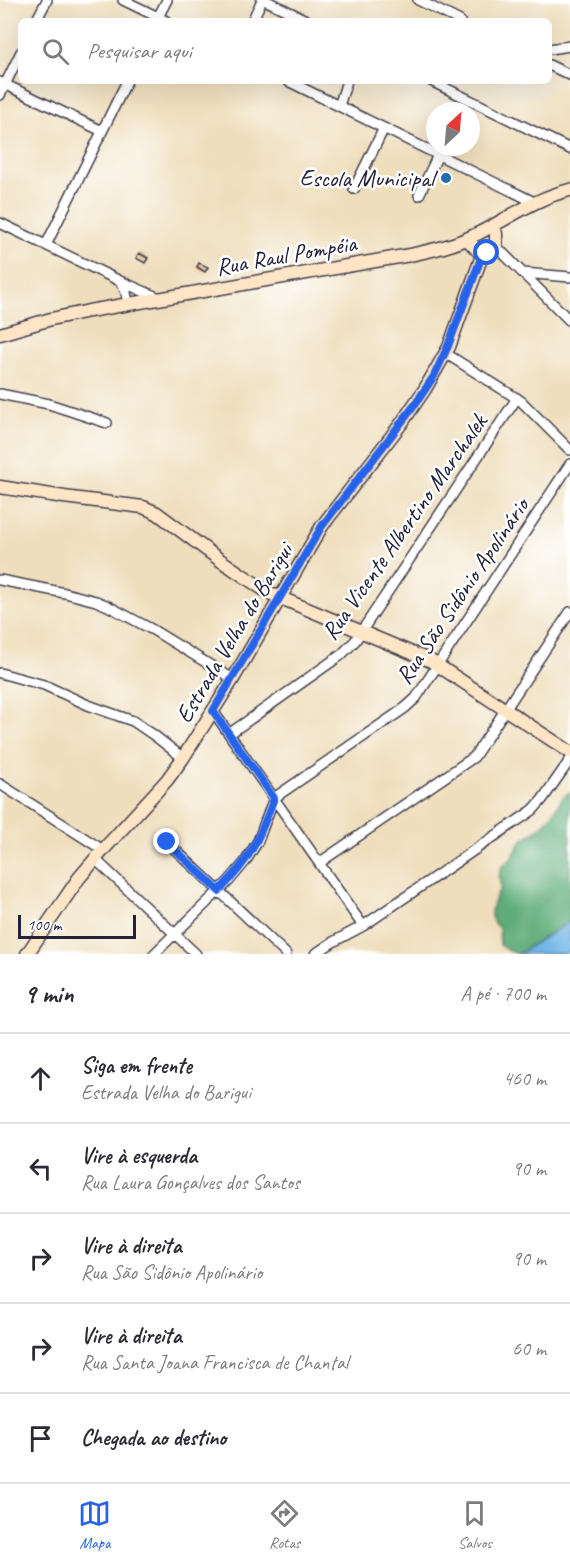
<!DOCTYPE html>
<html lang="pt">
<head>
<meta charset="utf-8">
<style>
  :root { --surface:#fff; --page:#f2f2f3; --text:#2b2b33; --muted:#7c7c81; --line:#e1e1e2; --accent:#2563eb }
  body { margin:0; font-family:Caveat,sans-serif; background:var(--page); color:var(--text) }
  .compass { position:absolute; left:426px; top:102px; width:54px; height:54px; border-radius:50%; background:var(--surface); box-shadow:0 6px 24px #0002; rotate:26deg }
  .scale { position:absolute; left:18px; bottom:15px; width:118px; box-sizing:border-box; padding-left:6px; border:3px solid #22223b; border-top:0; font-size:16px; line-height:21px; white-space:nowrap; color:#22223b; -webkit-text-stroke:4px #fff; paint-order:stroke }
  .stop { position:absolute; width:18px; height:18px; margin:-14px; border:4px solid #2563eb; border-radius:50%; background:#fff }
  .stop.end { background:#2563eb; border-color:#fff; box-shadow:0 2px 6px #0008 }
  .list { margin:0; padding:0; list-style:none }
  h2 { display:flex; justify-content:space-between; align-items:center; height:78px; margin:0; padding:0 24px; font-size:26px }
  h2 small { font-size:20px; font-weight:400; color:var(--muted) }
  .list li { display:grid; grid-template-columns:39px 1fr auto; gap:18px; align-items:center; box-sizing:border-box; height:90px; padding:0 24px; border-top:2px solid var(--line) }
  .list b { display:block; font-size:22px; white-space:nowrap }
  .list p { margin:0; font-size:20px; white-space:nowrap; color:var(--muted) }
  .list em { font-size:20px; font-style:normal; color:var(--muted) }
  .icon { flex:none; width:33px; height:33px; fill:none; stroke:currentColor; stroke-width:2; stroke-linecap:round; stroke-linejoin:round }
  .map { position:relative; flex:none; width:570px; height:954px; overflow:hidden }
  .search { position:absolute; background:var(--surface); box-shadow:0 6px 24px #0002; left:18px; right:18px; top:18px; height:66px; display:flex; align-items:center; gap:15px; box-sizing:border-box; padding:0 21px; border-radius:9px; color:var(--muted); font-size:22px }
  .sheet { height:528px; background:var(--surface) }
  nav { display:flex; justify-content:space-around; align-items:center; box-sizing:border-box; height:84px; border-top:2px solid var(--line); background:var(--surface); font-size:16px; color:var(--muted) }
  nav a { display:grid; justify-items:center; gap:3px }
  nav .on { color:var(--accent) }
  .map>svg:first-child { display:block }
  .forest { fill:#5fac78; stroke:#40675a; stroke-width:1.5 }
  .water { fill:#6fb5e6; stroke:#486c90; stroke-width:1.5 }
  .building { fill:#d5ab79 }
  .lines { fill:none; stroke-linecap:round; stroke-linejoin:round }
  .street-casing { stroke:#413e4e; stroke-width:12 }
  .secondary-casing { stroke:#413e4e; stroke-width:15 }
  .street { stroke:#fff; stroke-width:9 }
  .secondary { stroke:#fee5c5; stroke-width:12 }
  .route { stroke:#2563eb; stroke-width:8 }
  .poi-dot { fill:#1f6fb2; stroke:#fff; stroke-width:2 }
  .labels { text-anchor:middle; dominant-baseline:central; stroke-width:5; stroke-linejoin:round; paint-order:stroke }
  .poi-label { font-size:24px; fill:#22223b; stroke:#fff; text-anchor:end }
  .street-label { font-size:24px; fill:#22223b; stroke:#fff }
</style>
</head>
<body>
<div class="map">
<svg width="570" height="954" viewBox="0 0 570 954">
  <rect width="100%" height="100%" fill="#fff"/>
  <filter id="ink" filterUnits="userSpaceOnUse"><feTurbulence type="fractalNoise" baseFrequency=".0167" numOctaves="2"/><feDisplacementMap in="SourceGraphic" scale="12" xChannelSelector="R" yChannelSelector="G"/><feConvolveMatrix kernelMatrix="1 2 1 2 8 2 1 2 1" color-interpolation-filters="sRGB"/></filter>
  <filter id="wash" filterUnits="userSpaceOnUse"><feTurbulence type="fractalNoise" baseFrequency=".008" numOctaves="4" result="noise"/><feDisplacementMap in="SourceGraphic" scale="24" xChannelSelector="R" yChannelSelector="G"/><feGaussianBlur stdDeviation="1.35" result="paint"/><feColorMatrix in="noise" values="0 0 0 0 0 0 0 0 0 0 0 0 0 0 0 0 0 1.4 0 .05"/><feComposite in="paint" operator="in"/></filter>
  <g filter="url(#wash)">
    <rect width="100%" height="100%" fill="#efdebc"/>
    <path class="forest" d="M570,792V921L518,954L507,950L500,945L499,928C484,917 493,901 501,888L499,878L501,868L512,858L522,840L539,829L552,815L563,797Z"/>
    <path class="water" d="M570,921V951L566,954H518Z"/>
    <g id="blocks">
      <path class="building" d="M139,253L148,258L145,263L136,258Z
        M199,263L208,267L205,272L197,267Z"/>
    </g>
  </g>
  <g filter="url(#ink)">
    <use href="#blocks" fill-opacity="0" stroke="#413e4e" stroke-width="1.5"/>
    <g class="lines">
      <defs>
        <path id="street" d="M123,0L166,21
          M265,0L308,21
          M418,0L460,21
          M36,21L47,0
          M156,21L167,0
          M252,21L262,0
          M549,49L570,46
          M549,65L570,75
          M288,81L534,202
          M431,81L570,149
          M0,82L102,131
          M0,95L21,52
          M339,106L347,81
          M354,189L384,128
          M419,195L438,155
          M0,223L120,281L159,298
          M46,245L127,81
          M496,246L570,321
          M523,273L570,277
          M120,281L126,292L128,304
          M445,353L521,401L570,450
          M0,394L49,404L107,423
          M0,580L65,593L96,601L108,606L153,630L233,679
          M0,673L44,685L88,705L133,721L155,736L183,758
          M213,711L363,926
          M229,734L341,655L355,641L517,398
          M0,784L103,850
          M167,842L286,954
          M95,859L196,954
          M319,863L474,757L570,612
          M154,954L229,881L245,862L258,841L274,798L405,708L416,698L570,464
          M315,954L333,942L363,926L533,810L542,800L570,760"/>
        <path id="secondary" d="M467,239L479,252L487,253L496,246V234L494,226
          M0,334L51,319L89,311L410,255C433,250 456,245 477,234C508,219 535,198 570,190
          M0,487L64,497L143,507L157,513L220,560L269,593L431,661L570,752
          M27,954L79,878L103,850L167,780L183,758L233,679L322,526L401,424L425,389L449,347L483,253"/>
      </defs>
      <use href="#street" class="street-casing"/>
      <use href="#secondary" class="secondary-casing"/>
      <use href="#street" class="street"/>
      <use href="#secondary" class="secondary"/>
    </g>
  </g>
  <g class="lines" filter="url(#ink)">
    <path class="route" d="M167,842L219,891C251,859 259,839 274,798L213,711L322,526L414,406L434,376L448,346L483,253H487"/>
  </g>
  <circle class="poi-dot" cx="446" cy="178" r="6"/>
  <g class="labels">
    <g class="poi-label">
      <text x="434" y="178">Escola Municipal</text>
    </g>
    <g class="street-label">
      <text transform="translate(286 255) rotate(-10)">Rua Raul Pompéia</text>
      <text transform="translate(404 527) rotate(-55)">Rua Vicente Albertino Marchalek</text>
      <text transform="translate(462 591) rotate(-56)">Rua São Sidônio Apolinário</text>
      <text transform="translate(234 633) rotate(-59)">Estrada Velha do Barigui</text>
    </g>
  </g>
</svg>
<svg class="compass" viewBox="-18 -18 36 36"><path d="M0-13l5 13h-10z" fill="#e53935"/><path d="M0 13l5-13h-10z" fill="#7c7c81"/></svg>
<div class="scale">100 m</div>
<div class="stop" style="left:487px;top:253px"></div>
<div class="stop end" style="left:167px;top:842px"></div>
<div class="search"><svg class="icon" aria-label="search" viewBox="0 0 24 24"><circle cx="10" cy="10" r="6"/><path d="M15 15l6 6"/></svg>Pesquisar aqui</div>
</div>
<section class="sheet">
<h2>9 min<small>A pé · 700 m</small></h2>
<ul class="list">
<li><svg class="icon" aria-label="ahead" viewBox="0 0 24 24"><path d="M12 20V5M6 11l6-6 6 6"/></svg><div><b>Siga em frente</b><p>Estrada Velha do Barigui</p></div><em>460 m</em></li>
<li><svg class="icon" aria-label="left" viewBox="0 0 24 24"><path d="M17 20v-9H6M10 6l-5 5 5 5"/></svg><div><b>Vire à esquerda</b><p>Rua Laura Gonçalves dos Santos</p></div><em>90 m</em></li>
<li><svg class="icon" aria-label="right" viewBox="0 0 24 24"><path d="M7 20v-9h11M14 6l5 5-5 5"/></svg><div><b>Vire à direita</b><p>Rua São Sidônio Apolinário</p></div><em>90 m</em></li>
<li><svg class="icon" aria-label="right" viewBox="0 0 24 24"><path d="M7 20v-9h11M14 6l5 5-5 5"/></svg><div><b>Vire à direita</b><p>Rua Santa Joana Francisca de Chantal</p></div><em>60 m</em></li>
<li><svg class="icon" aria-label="arrive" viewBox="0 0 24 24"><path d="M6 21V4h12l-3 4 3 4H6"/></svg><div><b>Chegada ao destino</b></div></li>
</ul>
</section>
<nav>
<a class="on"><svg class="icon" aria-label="map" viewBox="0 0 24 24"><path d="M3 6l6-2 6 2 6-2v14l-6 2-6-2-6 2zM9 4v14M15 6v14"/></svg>Mapa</a>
<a><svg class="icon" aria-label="directions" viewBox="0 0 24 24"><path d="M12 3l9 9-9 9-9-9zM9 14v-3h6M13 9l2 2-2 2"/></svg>Rotas</a>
<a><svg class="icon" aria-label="saved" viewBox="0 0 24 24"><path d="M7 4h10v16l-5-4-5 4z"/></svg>Salvos</a>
</nav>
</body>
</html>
